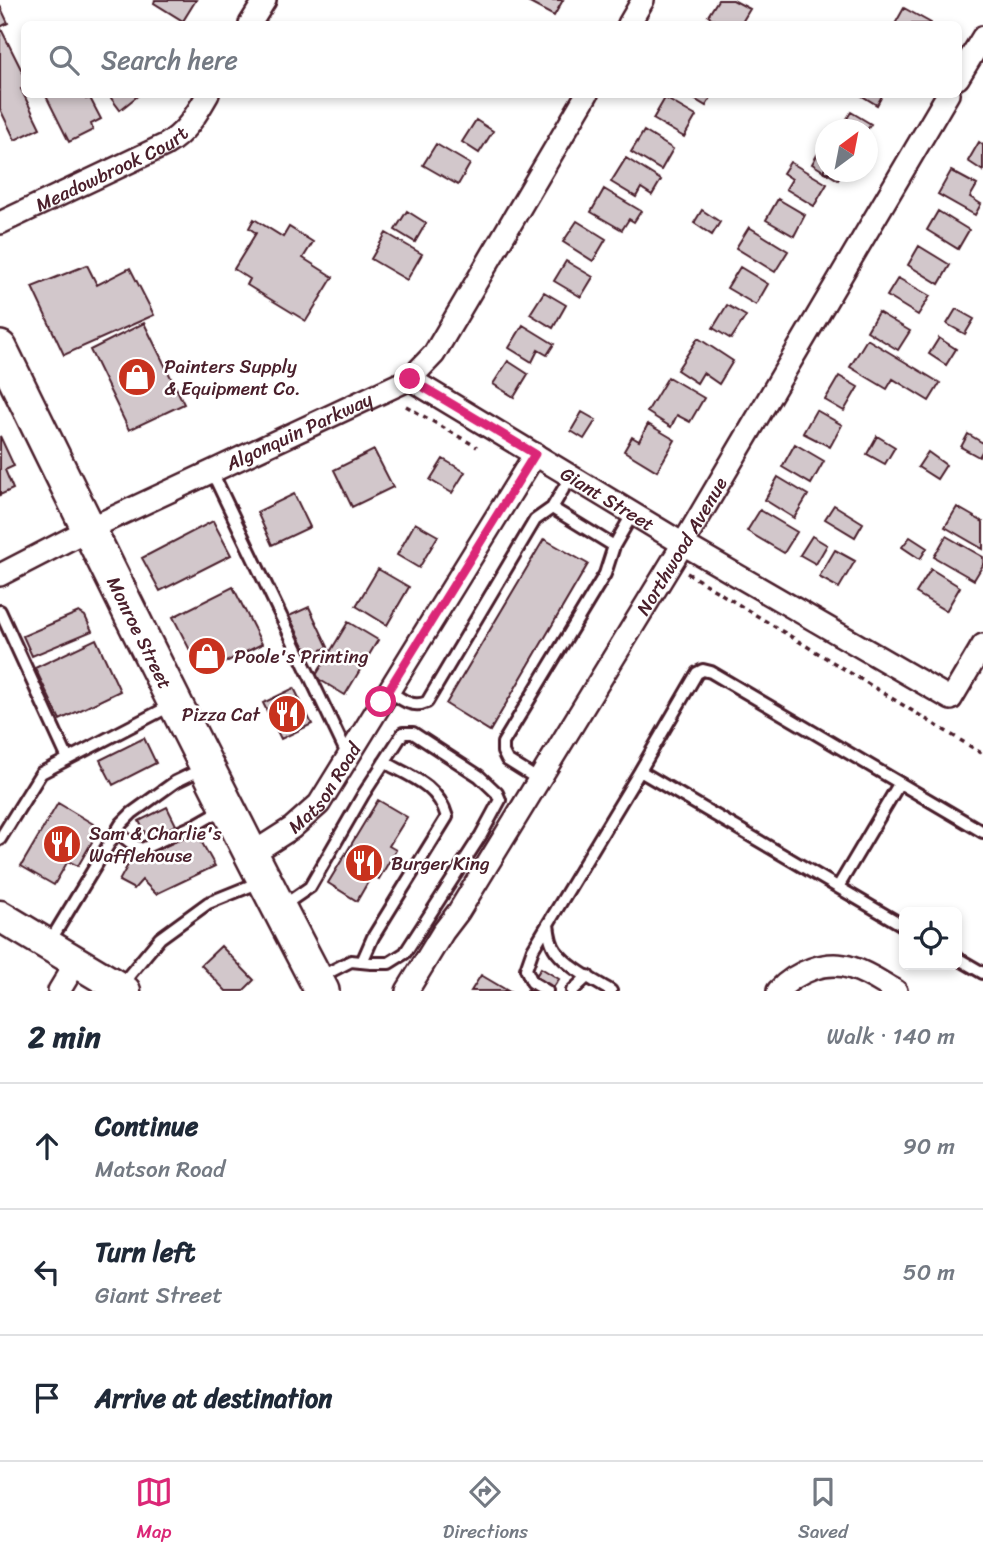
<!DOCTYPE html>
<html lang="en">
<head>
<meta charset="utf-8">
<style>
  :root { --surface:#fff; --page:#f2f2f3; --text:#1f2937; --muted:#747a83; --line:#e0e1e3; --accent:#db2777 }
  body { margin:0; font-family:Sriracha,sans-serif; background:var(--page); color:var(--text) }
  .controls { position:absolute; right:21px; bottom:21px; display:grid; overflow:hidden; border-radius:10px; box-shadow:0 4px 10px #0003 }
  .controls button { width:63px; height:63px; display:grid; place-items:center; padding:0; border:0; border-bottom:2px solid var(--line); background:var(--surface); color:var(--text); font:35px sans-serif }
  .compass { position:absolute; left:815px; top:119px; width:63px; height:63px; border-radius:50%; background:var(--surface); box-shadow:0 4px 10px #0003; rotate:32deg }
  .stop { position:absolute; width:21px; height:21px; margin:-16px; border:5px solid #db2777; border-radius:50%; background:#fff }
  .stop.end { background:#db2777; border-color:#fff; box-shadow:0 2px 7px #0008 }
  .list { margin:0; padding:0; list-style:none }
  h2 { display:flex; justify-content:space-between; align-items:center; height:91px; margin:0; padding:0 28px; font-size:30px }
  h2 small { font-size:23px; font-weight:400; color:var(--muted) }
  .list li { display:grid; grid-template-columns:46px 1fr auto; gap:21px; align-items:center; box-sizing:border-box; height:126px; padding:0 28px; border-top:2px solid var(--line) }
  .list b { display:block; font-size:26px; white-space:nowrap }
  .list p { margin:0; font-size:23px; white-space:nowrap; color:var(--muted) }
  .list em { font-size:23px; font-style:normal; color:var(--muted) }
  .icon { flex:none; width:38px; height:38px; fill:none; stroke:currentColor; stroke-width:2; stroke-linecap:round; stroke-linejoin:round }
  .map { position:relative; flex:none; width:983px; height:991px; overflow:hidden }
  .search { position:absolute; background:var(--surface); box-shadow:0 4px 10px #0003; left:21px; right:21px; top:21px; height:77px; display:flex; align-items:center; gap:18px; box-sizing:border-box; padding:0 24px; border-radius:10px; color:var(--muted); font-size:26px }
  .sheet { height:469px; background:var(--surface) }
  nav { display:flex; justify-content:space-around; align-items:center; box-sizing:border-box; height:98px; border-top:2px solid var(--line); background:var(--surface); font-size:19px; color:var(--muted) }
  nav a { display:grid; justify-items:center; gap:4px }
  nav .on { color:var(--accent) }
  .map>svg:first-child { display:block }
  .building { fill:#d2c7cb; stroke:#4a1f2b; stroke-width:2 }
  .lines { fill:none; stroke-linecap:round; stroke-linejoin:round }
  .lane-casing { stroke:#4a1f2b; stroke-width:16 }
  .street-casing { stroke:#4a1f2b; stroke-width:26 }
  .secondary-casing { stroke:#4a1f2b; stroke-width:35 }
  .primary-casing { stroke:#4a1f2b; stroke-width:38 }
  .path { stroke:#4a1f2b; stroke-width:3.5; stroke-dasharray:5 5; stroke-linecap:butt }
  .lane { stroke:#fff; stroke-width:10 }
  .street { stroke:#fff; stroke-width:21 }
  .secondary { stroke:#fff; stroke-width:30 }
  .primary { stroke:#fff; stroke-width:33 }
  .route { stroke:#db2777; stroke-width:9 }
  .labels { text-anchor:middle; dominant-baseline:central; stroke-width:5; stroke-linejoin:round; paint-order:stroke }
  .street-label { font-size:19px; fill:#4a1f2b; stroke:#fff }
  .poi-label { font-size:19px; fill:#4a1f2b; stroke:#fff; text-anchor:start }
</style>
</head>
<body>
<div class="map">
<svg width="983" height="991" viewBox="0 0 983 991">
  <rect width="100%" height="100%" fill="#fff"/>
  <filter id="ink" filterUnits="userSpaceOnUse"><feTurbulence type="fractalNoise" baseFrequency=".0143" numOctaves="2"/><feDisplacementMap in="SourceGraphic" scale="14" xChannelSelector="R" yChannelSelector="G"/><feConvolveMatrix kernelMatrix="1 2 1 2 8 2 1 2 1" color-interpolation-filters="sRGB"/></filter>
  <g filter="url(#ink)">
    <path class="building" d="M155,0H196L183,21L154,3Z
      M524,0H563L554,16Z
      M718,0H733L750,9L741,24H722L708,16Z
      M0,6L8,23L0,27L24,75V88L21,89L40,128L15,140L0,109Z
      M904,8L931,23V24H895Z
      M45,94H83L86,99L90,98L101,119L91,124L93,130L69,142Z
      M108,94H140L120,110Z
      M686,94H713L706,106Z
      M859,94H883L877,105Z
      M665,98L696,116L684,137L653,119Z
      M851,112L871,124L867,130H840Z
      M476,120L493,131L479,153L462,142Z
      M644,131L673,149L661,170L631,152Z
      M825,141V172H843L838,180L812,164Z
      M979,142L983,145V171L968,161Z
      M436,144L470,164L458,185L423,165Z
      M626,158L661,180L652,195L641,188L636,197L611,182Z
      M790,162L827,184L814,206L786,189L792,179L783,173Z
      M951,171L977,185L970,197L981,204L975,215L938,194Z
      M604,189L641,211L634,222L629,219L622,230L591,212Z
      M778,199L805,215L794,236L766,220Z
      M702,210L720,222L712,235L694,223Z
      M407,211L426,223L415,242L395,230Z
      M938,211L969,230L958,249L927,230Z
      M254,219L283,237L289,227L313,242L303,258L333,277L306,321L247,285L250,279L234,269L256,233L249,228Z
      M577,221L606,239L593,261L563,242Z
      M749,227L788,251L775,272L736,248Z
      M386,233L422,254L407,280L371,259Z
      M919,246L950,265L939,284L908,265Z
      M566,261L593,277L581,297L554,281Z
      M87,265L97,285L130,268L154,315L64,355L32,287Z
      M740,267L768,284L756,305L727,288Z
      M898,278L930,296L918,315L887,296Z
      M544,292L566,305L553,328L530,314Z
      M727,305L746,316L731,339L713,328Z
      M956,309L974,319L965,334L947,324Z
      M878,312L910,331L898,350L867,331Z
      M144,323L184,404L129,430L90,350Z
      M523,325L554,344L547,355L538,350L532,362L509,348Z
      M698,338L733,361L719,384L703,373L697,383L677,370Z
      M939,338L956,349L946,365L929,354Z
      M867,339L940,383L929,401L893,379L887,389L850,367Z
      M508,361L528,374L514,397L493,384Z
      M839,376L858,387L844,411L825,400Z
      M668,377L704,398L690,422L677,415L671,427L647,412Z
      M816,410L842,425L830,447L803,433Z
      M582,412L596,420L584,439L571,431Z
      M648,424L675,440L657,471L624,451L632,437L639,441Z
      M968,434L983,443V450L979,457L961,447Z
      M0,436L14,466L5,470L13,489L0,495Z
      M877,436L895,447L885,464L867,454Z
      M795,444L824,461L811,484L782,467Z
      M374,450L393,487L352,507L334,470Z
      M928,452L946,465L937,479L918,467Z
      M443,459L465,472L452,493L430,480Z
      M778,477L808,495L794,518L765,500Z
      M294,494L310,527L272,545L257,512Z
      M834,505L863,523L855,537L825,519Z
      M957,507L983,522V549L945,527Z
      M760,510L797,532L784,553L747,531Z
      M213,521L231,555L160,591L142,558Z
      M415,523L438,536L419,568L397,555Z
      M812,536L827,545L816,564L800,555Z
      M946,536L983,557V565L974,580L934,557Z
      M910,537L927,548L920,559L902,547Z
      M544,539L588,564L490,731L446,704Z
      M835,550L855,561L839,588L819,577Z
      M378,569L409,587L387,625L356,606Z
      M931,569L960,587L946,611L916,593Z
      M233,587L262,644L202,674L173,617Z
      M309,607L328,647L309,656L289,616Z
      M79,612L85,616L92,631L32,656L23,636Z
      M348,622L378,640L345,695L315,677Z
      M96,639L120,691L60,720L35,668Z
      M294,688L312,724L281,739L263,703Z
      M144,738L156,763L113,785L100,760Z
      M378,800L407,817L389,846L396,850L379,879L372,875L357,901L328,883Z
      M58,803L100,828L78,866L68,861L54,885L21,866Z
      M167,807L176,825L148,839L139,821Z
      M196,832L215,866L156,894L142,880L134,889L119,881L129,863Z
      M221,946L254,980L243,991H226L201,965Z
      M541,968L559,979L551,991H527Z
      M481,975L508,991H471Z"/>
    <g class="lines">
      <defs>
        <path id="lane" d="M212,472L348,756
          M614,546L633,513
          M0,611L68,759
          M388,690C401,699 412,709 427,702L535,520L552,508L571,476
          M539,780L507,760L503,752V743L605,574L614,546L552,508
          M117,832L135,846L142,849L197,824L225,808
          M0,839L41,773L172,705
          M838,887L899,784
          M281,907L310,887L363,795L403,733H413L479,776L497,793L500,800L481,835L405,953L389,963H371L351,961L318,978
          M904,926L640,771L697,673L703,670L711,672L983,832
          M49,943L121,824L132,813L175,782L204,768
          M957,958L983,973
          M362,962L373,937L447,817C438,785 412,777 384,762
          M121,985L160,938L208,903L260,882
          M547,991L532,982L526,969L533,949L548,924
          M572,991L588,976
          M611,991C593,980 569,968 556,951C550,943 549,933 548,924L640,771"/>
        <g id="street">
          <path d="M250,24L265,0"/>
          <path d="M629,24L643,0"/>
          <path d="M958,78L983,37"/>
          <path id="s1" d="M0,223L165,145C186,133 196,115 208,94"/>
          <path id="s2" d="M410,379L683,544L951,699L983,645"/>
          <path id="s3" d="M0,575L95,526L410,379L434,354L587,94"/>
          <path id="s4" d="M250,855L292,828L319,804L535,454"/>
          <path d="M59,991L77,961"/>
          <path id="s5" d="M407,991L443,932L459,911L683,544L948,94"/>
          <path d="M778,991C796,972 826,959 852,968C868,973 882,983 896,991"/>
        </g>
        <path id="secondary" d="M0,916L125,991"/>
        <g id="primary">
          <path id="s6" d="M0,348C105,563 211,779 322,991"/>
        </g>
      </defs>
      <use href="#lane" class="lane-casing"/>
      <use href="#street" class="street-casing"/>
      <use href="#secondary" class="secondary-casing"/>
      <use href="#primary" class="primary-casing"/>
      <path class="path" d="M406,406L477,447
        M687,573L983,754"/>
      <use href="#lane" class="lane"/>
      <use href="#street" class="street"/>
      <use href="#secondary" class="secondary"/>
      <use href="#primary" class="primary"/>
    </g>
  </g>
  <g class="lines" filter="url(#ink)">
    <path class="route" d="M381,702L535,454L410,379"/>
  </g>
  <defs>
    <symbol id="shop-disc" viewBox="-11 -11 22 22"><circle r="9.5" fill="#c8321e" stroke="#fff"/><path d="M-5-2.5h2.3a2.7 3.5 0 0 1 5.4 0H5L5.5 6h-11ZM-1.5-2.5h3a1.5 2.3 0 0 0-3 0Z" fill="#fff"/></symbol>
    <symbol id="restaurant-disc" viewBox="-11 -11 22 22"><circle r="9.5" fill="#c8321e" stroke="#fff"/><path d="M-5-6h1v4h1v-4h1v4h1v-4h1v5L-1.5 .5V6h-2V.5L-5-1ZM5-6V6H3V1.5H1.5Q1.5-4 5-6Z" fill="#fff"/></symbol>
  </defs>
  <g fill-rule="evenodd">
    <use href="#shop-disc" x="115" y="355" width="44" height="44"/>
    <use href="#shop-disc" x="185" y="634" width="44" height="44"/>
    <use href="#restaurant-disc" x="265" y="692" width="44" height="44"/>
    <use href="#restaurant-disc" x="40" y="822" width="44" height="44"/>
    <use href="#restaurant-disc" x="342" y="841" width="44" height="44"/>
  </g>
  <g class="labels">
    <g class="street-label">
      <text stroke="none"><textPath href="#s1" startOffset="124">Meadowbrook Court</textPath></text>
      <text stroke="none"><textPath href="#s3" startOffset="332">Algonquin Parkway</textPath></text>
      <text stroke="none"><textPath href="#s2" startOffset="231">Giant Street</textPath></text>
      <text stroke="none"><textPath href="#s5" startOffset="523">Northwood Avenue</textPath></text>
      <text stroke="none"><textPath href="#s6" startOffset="317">Monroe Street</textPath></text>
      <text stroke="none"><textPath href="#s4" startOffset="102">Matson Road</textPath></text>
    </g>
    <g class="poi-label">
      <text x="164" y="366">Painters Supply<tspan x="164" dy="22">&amp; Equipment Co.</tspan></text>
      <text x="234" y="656">Poole's Printing</text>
      <text x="260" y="714" text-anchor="end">Pizza Cat</text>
      <text x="89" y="833">Sam &amp; Charlie's<tspan x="89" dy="22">Wafflehouse</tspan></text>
      <text x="391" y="863">Burger King</text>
    </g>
  </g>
</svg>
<div class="controls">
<button><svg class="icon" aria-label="locate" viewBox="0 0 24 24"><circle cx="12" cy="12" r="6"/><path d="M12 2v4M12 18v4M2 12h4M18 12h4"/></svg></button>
</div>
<svg class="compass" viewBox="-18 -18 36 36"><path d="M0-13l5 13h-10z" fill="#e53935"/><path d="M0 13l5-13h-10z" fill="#747a83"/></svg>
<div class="stop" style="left:381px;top:702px"></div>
<div class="stop end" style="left:410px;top:379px"></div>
<div class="search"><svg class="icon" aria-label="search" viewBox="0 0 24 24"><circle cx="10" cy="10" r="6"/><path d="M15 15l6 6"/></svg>Search here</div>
</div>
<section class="sheet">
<h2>2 min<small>Walk · 140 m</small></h2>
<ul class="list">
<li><svg class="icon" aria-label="ahead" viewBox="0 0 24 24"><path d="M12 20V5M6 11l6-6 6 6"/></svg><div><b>Continue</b><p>Matson Road</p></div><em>90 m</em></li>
<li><svg class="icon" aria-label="left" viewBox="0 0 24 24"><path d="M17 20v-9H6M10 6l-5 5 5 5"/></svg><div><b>Turn left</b><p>Giant Street</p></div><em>50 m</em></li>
<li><svg class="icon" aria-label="arrive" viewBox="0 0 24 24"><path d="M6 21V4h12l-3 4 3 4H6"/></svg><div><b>Arrive at destination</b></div></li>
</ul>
</section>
<nav>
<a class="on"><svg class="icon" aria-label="map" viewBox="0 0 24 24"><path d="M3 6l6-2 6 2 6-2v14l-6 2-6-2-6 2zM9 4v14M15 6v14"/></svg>Map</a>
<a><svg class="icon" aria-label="directions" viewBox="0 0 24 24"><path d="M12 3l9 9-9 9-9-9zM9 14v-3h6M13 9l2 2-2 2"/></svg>Directions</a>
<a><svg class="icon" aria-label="saved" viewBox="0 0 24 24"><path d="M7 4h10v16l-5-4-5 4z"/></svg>Saved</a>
</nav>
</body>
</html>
